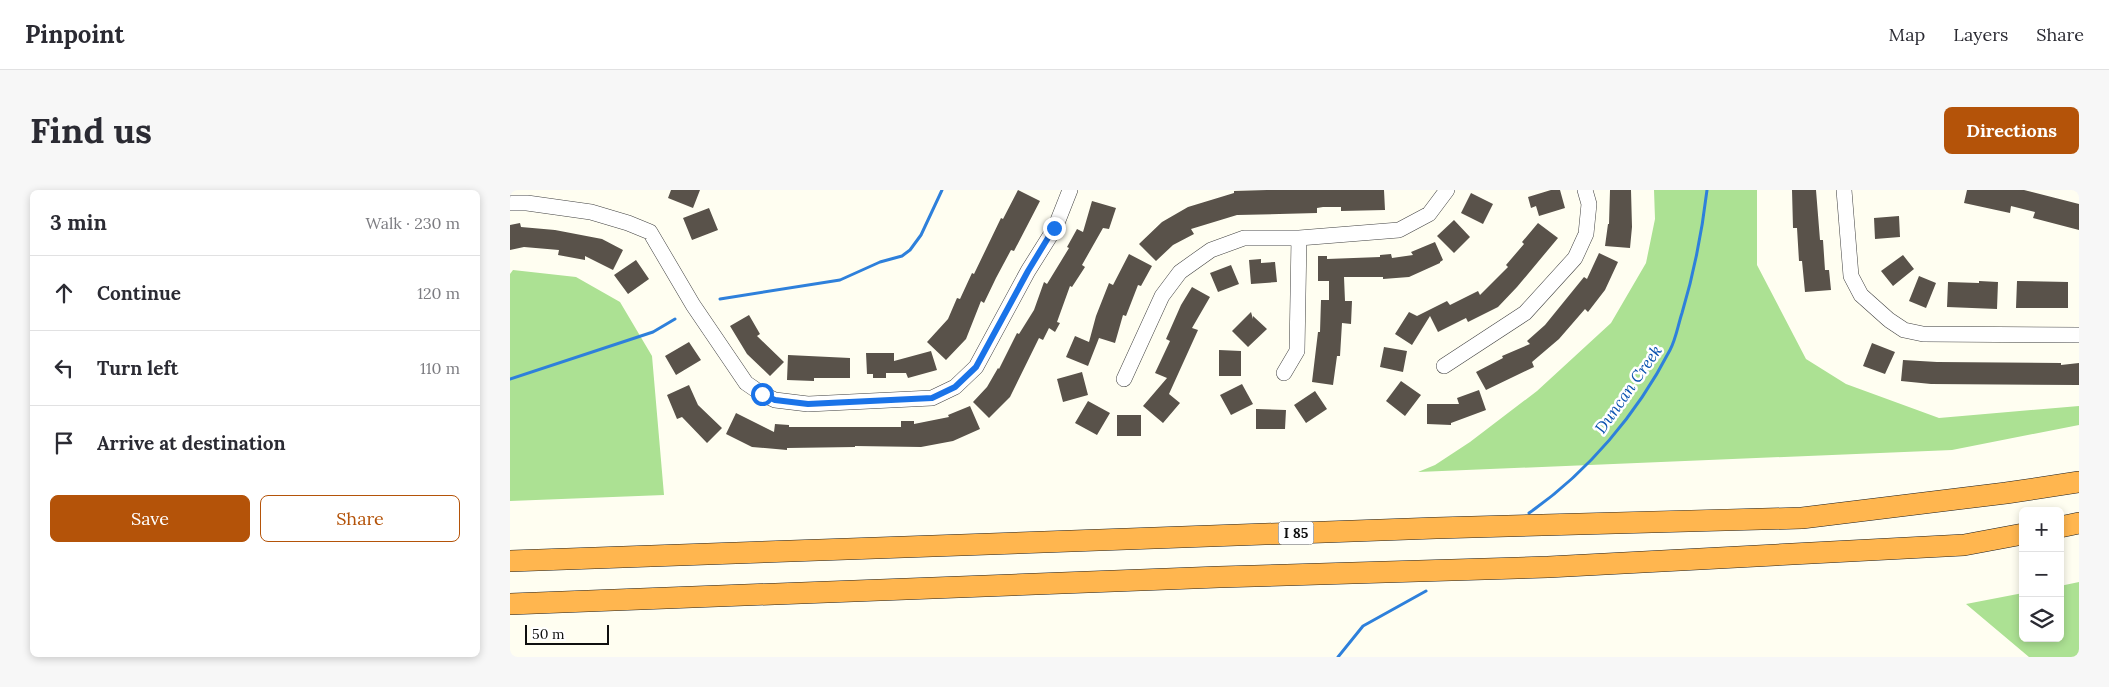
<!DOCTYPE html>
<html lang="en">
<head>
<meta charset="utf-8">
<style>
  :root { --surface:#fff; --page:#f7f7f7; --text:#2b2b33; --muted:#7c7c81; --line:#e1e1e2; --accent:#b45309 }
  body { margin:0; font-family:Lora,serif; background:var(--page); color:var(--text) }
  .controls { position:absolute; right:15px; bottom:15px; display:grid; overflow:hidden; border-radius:8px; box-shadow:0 2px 8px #0003 }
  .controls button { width:45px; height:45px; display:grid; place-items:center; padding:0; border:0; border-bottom:1px solid var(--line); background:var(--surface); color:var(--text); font:25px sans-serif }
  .scale { position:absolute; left:15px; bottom:12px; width:84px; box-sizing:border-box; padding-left:5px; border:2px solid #0f0f0f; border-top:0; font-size:14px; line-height:18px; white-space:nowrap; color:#0f0f0f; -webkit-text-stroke:4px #fff; paint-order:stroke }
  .stop { position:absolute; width:15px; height:15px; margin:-11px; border:4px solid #1a73e8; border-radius:50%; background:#fff }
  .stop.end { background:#1a73e8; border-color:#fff; box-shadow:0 1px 5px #0008 }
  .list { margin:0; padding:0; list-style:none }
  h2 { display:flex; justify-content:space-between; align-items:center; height:65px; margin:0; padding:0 20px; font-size:21px }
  h2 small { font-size:16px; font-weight:400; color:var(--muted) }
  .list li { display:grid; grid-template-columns:32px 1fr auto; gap:15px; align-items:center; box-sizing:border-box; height:75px; padding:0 20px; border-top:1px solid var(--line) }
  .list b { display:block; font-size:19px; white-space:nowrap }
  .list em { font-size:16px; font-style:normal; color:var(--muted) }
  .actions { display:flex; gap:10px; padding:15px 20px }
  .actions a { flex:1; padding:11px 0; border:1px solid var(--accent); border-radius:8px; text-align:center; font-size:18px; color:var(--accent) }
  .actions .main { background:var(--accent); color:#fff }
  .icon { flex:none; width:28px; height:28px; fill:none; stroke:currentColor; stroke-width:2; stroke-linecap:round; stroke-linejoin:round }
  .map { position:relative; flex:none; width:1569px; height:467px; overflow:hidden; border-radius:8px }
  header { display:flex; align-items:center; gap:30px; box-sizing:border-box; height:70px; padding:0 25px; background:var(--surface); border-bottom:1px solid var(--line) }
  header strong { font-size:24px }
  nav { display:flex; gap:28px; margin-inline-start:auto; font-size:18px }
  .intro { display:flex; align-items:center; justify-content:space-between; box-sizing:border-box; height:120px; padding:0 30px }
  h1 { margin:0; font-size:35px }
  .button { padding:12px 22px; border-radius:8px; background:var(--accent); color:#fff; font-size:18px; font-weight:700 }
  main { display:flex; gap:30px; padding:0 30px }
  aside { flex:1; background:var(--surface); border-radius:8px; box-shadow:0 2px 8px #0003 }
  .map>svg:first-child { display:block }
  .forest { fill:#ace193 }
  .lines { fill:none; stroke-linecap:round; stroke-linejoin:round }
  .stream { stroke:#2e80db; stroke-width:3 }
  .building { fill:#59524a }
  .minor-casing { stroke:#424242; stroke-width:16 }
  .highway-casing { stroke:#202020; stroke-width:22 }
  .minor { stroke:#fff; stroke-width:15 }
  .highway { stroke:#ffb64f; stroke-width:21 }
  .route { stroke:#1a73e8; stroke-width:6 }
  .labels { text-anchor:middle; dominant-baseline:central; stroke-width:5; stroke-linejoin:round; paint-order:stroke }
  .shield { fill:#fff; stroke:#575757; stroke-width:1 }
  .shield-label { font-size:14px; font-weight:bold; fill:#0f0f0f }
  .water-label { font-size:16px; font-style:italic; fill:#0a52af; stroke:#fff }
</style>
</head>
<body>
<header>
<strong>Pinpoint</strong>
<nav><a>Map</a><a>Layers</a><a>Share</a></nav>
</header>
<div class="intro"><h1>Find us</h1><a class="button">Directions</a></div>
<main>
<aside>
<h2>3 min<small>Walk · 230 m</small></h2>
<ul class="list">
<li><svg class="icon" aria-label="ahead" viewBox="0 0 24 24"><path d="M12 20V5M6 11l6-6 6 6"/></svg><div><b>Continue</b></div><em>120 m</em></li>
<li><svg class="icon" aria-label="left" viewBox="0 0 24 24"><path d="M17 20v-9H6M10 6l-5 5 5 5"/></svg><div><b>Turn left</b></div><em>110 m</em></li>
<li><svg class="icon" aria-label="arrive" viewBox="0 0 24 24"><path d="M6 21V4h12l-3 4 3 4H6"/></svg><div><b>Arrive at destination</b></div></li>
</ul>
<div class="actions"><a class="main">Save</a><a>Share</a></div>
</aside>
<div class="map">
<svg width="1569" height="467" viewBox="0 0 1569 467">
  <rect width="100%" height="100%" fill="#fffef1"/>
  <path class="forest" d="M1144,0H1247V75L1296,169L1336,194L1429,228L1569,216V235L1442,260L908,282L925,275L960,252L1027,201L1101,133L1136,73L1145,29Z
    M3,80L66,87L110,112L142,166L154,305L0,311V84Z
    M1569,392V467H1519L1456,414L1513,403V448H1550V396Z"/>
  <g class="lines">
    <path class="stream" d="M210,109L330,90L370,72L392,66L400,60L411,45L432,0
      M0,189L143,142L165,129
      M1019,323C1078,282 1127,224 1160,160C1166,149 1168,135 1172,123C1184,83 1192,42 1197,0
      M828,467L853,436L916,401"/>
  </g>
  <path class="building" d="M161,0H190L183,18L158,8Z
    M508,0L530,11L504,61L501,60L486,88L474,113L471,111L456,149L436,170L417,152L438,129L447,108L450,109L462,83L464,84L491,28L493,29Z
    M757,0H874L875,20L831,21V17H813L807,18V23L727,25L681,39L684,44L663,55L646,71L629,54L652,32L678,17L724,3V1Z
    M1041,0H1050L1055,18L1029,26L1026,16L1021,18L1018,7Z
    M1100,0H1121L1122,37L1120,58L1095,56L1098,34H1099Z
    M1282,0H1306L1310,50H1313L1315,80H1319L1321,100L1295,102L1292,71H1289L1287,38H1283Z
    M1457,0H1514L1569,14V40L1523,28L1525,22L1501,16L1500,23L1454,13Z
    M961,3L983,14L973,34L951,23Z
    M582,11L606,18L599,39L593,38L572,75L575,77L562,97L560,96L547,132L550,133L545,142L539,138L533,150L529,148L500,207L479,228L463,212L477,197L488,178L489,179L507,143L509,144L524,120L534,92L537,94L559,58L557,57L567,39L573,42Z
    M199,18L208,40L182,50L173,28Z
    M1389,26L1390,47L1365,49L1364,28Z
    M944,30L960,47L944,63L927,46Z
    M10,33L11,37L45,40L92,49L113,60L103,80L75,66V70L48,65L49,60L14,57L0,60V35Z
    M1028,33L1048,48L1007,97L988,117L958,132L956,128L928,142L920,126L902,155L885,144L899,122L907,126L937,111L940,115L968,101L970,105L998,77L996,75L1014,54L1012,52Z
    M925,52L933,70L930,72V73L899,87L873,89V87H834L835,111H842L841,134L832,133L830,166H827L823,195L802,192L808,142H810L811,110H819V91H808V66H817V69L870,67V65L881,64L882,68L903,65L901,62Z
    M1089,63L1108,72L1095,100L1078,122L1075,119L1049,149L1022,172L1024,177L976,200L966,182L993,168L992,166L1020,154L1017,151L1035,135L1074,87L1077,89Z
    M619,64L642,76L631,96L628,95L616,126L613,125L605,153L589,148L578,176L556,167L565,146L579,152L586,126L599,93L603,95Z
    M1393,65L1404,79L1383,96L1371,81Z
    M751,69V73L765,72L767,92L741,94L739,70Z
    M126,70L139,89L118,104L104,85Z
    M721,75L729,94L708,102L700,83Z
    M1409,86L1426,93L1416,118L1399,111Z
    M1469,91L1488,92L1487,119L1437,117L1438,92L1469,93Z
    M1507,91L1558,92V118H1506Z
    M682,97L700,107L682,138L688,140L659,204L670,213L653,233L633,216L657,188L645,183L660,151L656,149L671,115Z
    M741,122L743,129V126L757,139L738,157L722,141Z
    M239,125L250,144L247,146L274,172L260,186L237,164L220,136Z
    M179,152L191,170L166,185L155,166Z
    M1362,153L1385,162L1375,184L1353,176Z
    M874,157L897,161L893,182L870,177Z
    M709,160L731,161V186H709Z
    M421,161L427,180L398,188L396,183H376V188H363V184H357L356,163H384V171Z
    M278,165L340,168V188H304V191L277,190Z
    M1393,170L1427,172L1551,173V175L1569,173V195L1421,194L1391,191Z
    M572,182L578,205L553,212L547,189Z
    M891,191L911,205L895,226L876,211Z
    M732,194L743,214L721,225L710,205Z
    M179,195L188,215L212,238L197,253L172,227L167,229L157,205Z
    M969,200L976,220L941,233V235L917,234V214H949L947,208Z
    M805,201L817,219L796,233L784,215Z
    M578,211L600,223L587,245L565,233Z
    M460,216L470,239L443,251L411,257L345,256V257L277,258V260L242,257L216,244L226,223L264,242L265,234L279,235V237H391V231H404V234L439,227L438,225Z
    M746,219L776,220L775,239H746Z
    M607,225H631V246H607Z"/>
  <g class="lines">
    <defs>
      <path id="minor" d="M1334,0L1341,86L1351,105L1379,130L1394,140L1413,144L1569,145
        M0,13H17L81,22L118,33L140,42L183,115L236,193L252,204L265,210L298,214L422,208L445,197L466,177L518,81L545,38L560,0
        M934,176L1015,123L1065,68L1076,44L1079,14L1075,0
        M774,183L787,161L789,48L889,40L919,24L937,0
        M614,189L652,106L670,82L701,60L734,48H789"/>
      <path id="highway" d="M1550,337L1569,333
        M0,371L926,338L1292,328L1496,303L1569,292
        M0,414L709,387L1038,377L1454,355L1513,344"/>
    </defs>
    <use href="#minor" class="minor-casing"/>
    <use href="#highway" class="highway-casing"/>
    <use href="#minor" class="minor"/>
    <use href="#highway" class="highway"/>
  </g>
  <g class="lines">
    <path class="route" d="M252,204L265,210L298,214L422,208L445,197L466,177L518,81L544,38"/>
  </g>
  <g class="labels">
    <rect class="shield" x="768.5" y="331.5" width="35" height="23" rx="4"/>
    <g class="shield-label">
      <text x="786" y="343">I 85</text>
    </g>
    <g class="water-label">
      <text transform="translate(1118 199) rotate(-55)">Duncan Creek</text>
    </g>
  </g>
</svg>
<div class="controls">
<button>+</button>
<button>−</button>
<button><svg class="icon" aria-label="layers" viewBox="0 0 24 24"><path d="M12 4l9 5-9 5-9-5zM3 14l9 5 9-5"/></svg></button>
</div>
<div class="scale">50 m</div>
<div class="stop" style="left:252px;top:204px"></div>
<div class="stop end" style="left:544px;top:38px"></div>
</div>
</main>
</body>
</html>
